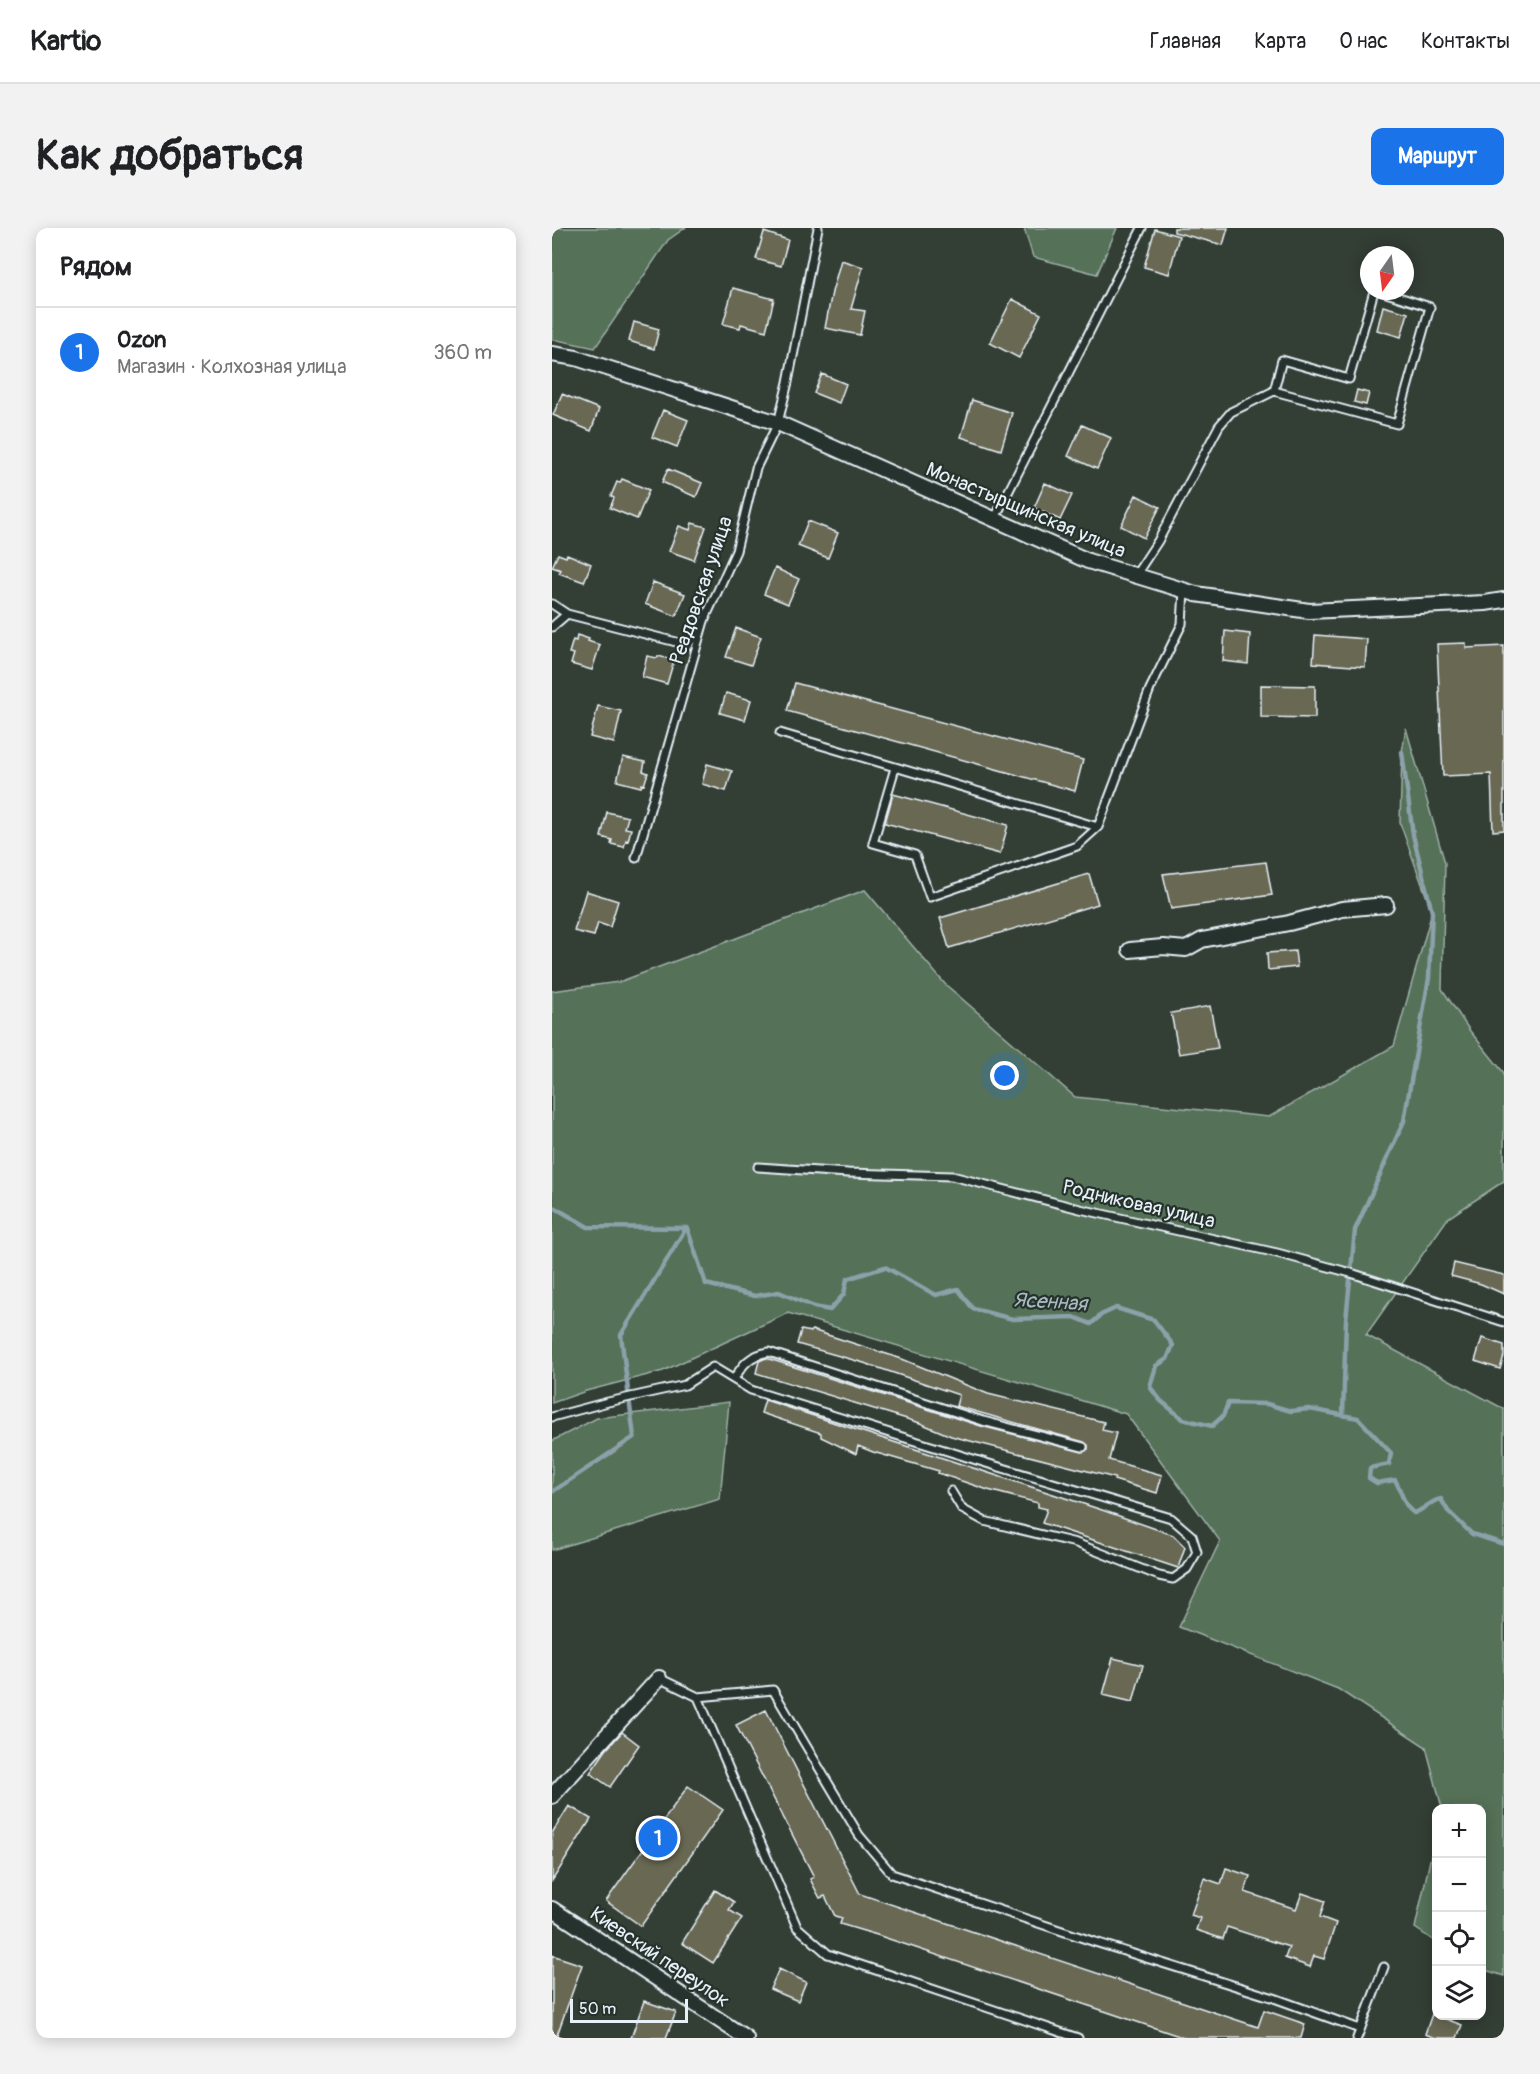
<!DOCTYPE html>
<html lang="ru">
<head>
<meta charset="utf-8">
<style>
  :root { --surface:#fff; --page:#f2f2f2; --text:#202124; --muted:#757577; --line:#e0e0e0; --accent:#1a73e8 }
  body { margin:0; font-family:Pangolin,sans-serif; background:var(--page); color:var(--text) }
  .controls { position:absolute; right:18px; bottom:18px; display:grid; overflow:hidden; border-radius:12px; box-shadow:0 3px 15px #0003 }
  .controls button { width:54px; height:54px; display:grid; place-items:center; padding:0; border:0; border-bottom:2px solid var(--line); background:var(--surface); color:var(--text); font:30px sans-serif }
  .compass { position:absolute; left:808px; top:18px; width:54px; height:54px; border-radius:50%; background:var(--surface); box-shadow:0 3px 15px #0003; rotate:194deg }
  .scale { position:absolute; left:18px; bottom:15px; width:118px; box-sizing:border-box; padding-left:6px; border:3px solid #e8f1f8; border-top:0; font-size:16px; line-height:21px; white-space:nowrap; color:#e8f1f8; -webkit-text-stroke:4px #26332d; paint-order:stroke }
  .you { position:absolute; left:453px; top:848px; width:21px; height:21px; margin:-15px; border:4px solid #fff; border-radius:50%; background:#1a73e8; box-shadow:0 0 0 9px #1a73e833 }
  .badge { display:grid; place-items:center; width:39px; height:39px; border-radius:50%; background:var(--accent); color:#fff; font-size:20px; font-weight:700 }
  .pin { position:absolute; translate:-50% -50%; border:3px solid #fff; box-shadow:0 2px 6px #0006 }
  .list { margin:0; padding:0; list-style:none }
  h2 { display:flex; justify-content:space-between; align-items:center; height:78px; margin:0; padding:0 24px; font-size:26px }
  h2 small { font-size:20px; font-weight:400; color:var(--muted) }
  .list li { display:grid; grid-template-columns:39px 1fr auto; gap:18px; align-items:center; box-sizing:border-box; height:90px; padding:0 24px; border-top:2px solid var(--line) }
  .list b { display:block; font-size:22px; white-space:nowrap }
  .list p { margin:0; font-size:20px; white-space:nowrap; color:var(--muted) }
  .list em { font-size:20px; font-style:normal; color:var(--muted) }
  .icon { flex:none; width:33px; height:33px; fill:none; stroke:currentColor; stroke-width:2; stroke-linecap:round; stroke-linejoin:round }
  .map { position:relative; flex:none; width:952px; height:1810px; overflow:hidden; border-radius:12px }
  header { display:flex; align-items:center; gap:36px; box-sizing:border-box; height:84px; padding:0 30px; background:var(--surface); border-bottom:2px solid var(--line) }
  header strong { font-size:28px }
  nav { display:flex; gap:33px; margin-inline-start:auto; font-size:21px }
  .intro { display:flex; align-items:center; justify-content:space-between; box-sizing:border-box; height:144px; padding:0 36px }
  h1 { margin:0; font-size:42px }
  .button { padding:15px 27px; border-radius:12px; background:var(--accent); color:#fff; font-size:21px; font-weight:700 }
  main { display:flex; gap:36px; padding:0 36px }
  aside { flex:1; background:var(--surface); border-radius:12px; box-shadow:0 3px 15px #0003 }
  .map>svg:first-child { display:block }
  .green { fill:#557158; stroke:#9eb1a8; stroke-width:1.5 }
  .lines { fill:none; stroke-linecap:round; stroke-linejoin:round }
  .stream { stroke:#8ca1a9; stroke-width:4.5 }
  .building { fill:#696853; stroke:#e8f1f8; stroke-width:1.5 }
  .service-casing { stroke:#e8f1f8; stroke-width:11 }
  .minor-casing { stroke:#e8f1f8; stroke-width:18 }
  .service { stroke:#26332d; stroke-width:7 }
  .minor { stroke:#26332d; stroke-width:14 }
  .labels { text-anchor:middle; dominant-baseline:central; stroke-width:4.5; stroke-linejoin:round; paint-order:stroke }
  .street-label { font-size:20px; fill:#e8f1f8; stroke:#26332d }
  .water-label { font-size:21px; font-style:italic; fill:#abbbc4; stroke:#26332d }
</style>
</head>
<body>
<header>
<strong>Kartio</strong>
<nav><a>Главная</a><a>Карта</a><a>О нас</a><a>Контакты</a></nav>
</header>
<div class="intro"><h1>Как добраться</h1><a class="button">Маршрут</a></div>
<main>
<aside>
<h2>Рядом<small></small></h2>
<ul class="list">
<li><span class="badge">1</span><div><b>Ozon</b><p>Магазин · Колхозная улица</p></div><em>360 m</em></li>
</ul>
</aside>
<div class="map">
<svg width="952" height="1810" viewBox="0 0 952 1810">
  <rect width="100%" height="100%" fill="#333e35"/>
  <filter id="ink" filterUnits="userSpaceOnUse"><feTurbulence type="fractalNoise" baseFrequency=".0167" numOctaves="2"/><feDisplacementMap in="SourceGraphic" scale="12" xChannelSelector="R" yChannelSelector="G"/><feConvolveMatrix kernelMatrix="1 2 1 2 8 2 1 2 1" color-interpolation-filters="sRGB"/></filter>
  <g filter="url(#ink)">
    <path class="green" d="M0,0H133L116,12L43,120L0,111Z
      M472,0H565L545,46L481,29Z
      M854,500L893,635L890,761L918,803L952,845V953L896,990L814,1107L952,1181V1748L930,1741V1580H890L874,1519L786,1461L627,1399L668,1313L574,1186L236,1085L111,1143L34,1163L0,1175V763L67,754L313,662L393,756L523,869L717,889L842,818L880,684L848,595L850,524Z
      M177,1174L168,1271L0,1322V1213L45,1190Z
      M884,1605V1714L863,1700Z"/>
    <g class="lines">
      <path class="stream" d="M0,978L36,999L135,1000L154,1056L203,1068L227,1064L262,1079L278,1082L292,1066L295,1051L333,1039L384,1067L406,1061L421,1081L461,1091L522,1089L539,1096L549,1087L564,1080L602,1092L621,1117L615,1131L604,1138L598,1159L609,1173L631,1191L660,1198L671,1188L676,1175L715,1176L739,1183L757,1181L806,1190L839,1225L837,1236L818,1240L817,1250L825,1255L843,1252C850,1263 851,1278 862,1285C872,1282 880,1272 889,1271L896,1283L920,1306L952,1316
        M791,1187L794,1092L803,1002L852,893L877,750L880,684L861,607L850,524
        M0,1264L82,1209L69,1107L134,1000"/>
    </g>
    <path class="building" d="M622,0H676L671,17L622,4Z
      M603,1L627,8L617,46L592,39Z
      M212,4L236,12L229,38L204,31Z
      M289,32L311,39L299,81L313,83L308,107L273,100L280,64Z
      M181,60L222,71L214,103L189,96L188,100L171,96Z
      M460,71L489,86L467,130L438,115Z
      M831,78L856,85L849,109L825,102Z
      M82,94L107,101L102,121L77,113Z
      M270,146L294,156L287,175L262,165Z
      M805,162L817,165L814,177L802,174Z
      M10,166L47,181L39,203L1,187Z
      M420,172L460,185L449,222L409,209Z
      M111,182L136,192L125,219L100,209Z
      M530,197L559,210L545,241L516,228Z
      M116,241L150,255L144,269L110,254Z
      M70,251L97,262L85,291L58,280L62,270L59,268L65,254L68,255Z
      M493,255L520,267L508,292L482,280Z
      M584,267L608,279L592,310L569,298Z
      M256,293L286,305L276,330L246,318Z
      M140,295L154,299L142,332L117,323L127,298L138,302Z
      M6,326L14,329L15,326L39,336L32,354L7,345L9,342L0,339Z
      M223,340L247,351L236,376L212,366Z
      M101,354L133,366L124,388L93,376Z
      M184,400L209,409L199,437L174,429Z
      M673,403L698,406L696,436L671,433Z
      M25,407L37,411L36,413L48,417L40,442L19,436L22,426L17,425L21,412L24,413Z
      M763,407L815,411L813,439L761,435Z
      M914,415V420L952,418V602L941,603L939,546L891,548L885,416Z
      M95,428L105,430L106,428L122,432L115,456L90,449Z
      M243,455L531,532L523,563L235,483Z
      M709,457L763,458V490L709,489Z
      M174,465L199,472L193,492L168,485Z
      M46,478L69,483L62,515L38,509Z
      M71,529L93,534L91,543L96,545L92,557L90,556L89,559L65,553Z
      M155,536L180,543L174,563L150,556Z
      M341,566L456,597L448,626L333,595Z
      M55,584L76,589L73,600L79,601L76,613L74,612L72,619L59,616L60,612L49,609Z
      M714,634L720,667L619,681L611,646Z
      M537,646L546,676L397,720L388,690Z
      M34,663L66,673L58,699L46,695L42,708L22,703Z
      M743,723L745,739L716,742L715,725Z
      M658,778L666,820L627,826L619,785Z
      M902,1035L952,1047V1066L929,1056L899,1048Z
      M249,1102L259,1104L260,1102L350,1131L436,1166L552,1194L550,1202L564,1205L557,1232L610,1247L605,1265L562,1252L563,1250L399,1208L368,1195L204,1145L207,1133L214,1130L429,1198L530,1224L536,1221V1217L532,1214L404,1178L407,1167L312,1135L245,1116Z
      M930,1110L952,1117V1128L948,1141L923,1133Z
      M213,1172L550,1282L621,1307L633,1319L626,1340L490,1295L495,1281L486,1279V1275L436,1262L386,1245L387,1243L321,1224L306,1218L304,1226L269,1209V1205L209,1185Z
      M561,1430L591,1437L581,1474L551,1467Z
      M214,1482L308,1666L706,1799L712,1782L753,1796L749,1810H633L325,1707L288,1696L290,1690L283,1688L273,1668L268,1670L258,1651L262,1649L184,1497Z
      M70,1504L87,1517L58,1559L38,1545L54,1522Z
      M136,1558L171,1582L89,1698L54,1673Z
      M17,1578L39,1591L0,1653V1605Z
      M674,1640L698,1648L693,1664L744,1681L750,1665L773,1673L768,1689L784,1695L772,1731L762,1728L758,1739L733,1730L737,1719L675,1699L671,1711L644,1702L648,1690L639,1687L652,1650L669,1656Z
      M163,1662L182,1674L177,1682L190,1690L161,1735L130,1715Z
      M0,1727L30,1737L4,1810H0Z
      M227,1741L254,1754L246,1773L218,1761Z
      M92,1773L124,1784L114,1810H79Z
      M880,1786L910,1797L905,1810H884L873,1806Z"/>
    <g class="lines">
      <defs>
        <path id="service" d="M722,163L730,132L797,151L822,63
          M442,292L590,0
          M583,348L606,313L667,198L679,184L722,163L845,196L878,79L828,63
          M0,376L15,386
          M0,399L15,386L136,417L149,398
          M228,505L546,599L598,461L630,396L632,362
          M343,540L321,615L363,627L378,669L525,618L546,599
          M84,630L152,393L184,323L204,240L226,195L236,154L266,0
          M206,939L296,945L400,948L528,981L725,1025L799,1045L952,1094
          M182,1151C191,1136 198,1127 217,1124L431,1193L531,1219
          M0,1189L56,1174L133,1157L161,1139L199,1162L434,1235L619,1290L640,1308L645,1324L635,1341L621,1351L607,1348L524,1315L432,1293L410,1281L399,1263
          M107,1450L146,1469L245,1699L276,1726L526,1810
          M146,1469L221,1462L307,1607L340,1646L543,1714L722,1770L808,1801
          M805,1810L832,1739"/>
        <path id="minor" d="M0,126L24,130L226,195L536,333L644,366L757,383L933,375L952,372
          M578,722L611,719L634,721L650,712L737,695L790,681L834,677
          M0,1568L107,1450
          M0,1681L194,1810"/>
      </defs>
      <use href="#service" class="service-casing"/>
      <use href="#minor" class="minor-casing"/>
      <use href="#service" class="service"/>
      <use href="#minor" class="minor"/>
    </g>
  </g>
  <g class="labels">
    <g class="street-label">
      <text transform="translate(474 282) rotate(23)">Монастырщинская улица</text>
      <text transform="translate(149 362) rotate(-71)">Реадовская улица</text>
      <text transform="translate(587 976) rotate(13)">Родниковая улица</text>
      <text transform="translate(108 1729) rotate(34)">Киевский переулок</text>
    </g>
    <g class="water-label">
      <text transform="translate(498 1074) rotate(3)">Ясенная</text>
    </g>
  </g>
</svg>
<div class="controls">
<button>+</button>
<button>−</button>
<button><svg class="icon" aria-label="locate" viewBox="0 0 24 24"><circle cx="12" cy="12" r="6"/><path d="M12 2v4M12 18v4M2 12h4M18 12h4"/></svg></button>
<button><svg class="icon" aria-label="layers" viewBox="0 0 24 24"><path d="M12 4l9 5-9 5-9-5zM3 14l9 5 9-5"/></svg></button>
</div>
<svg class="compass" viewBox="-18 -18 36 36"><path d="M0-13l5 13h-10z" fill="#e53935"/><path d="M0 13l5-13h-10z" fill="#757577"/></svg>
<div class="scale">50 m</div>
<div class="you"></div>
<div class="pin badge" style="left:106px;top:1610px">1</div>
</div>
</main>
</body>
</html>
